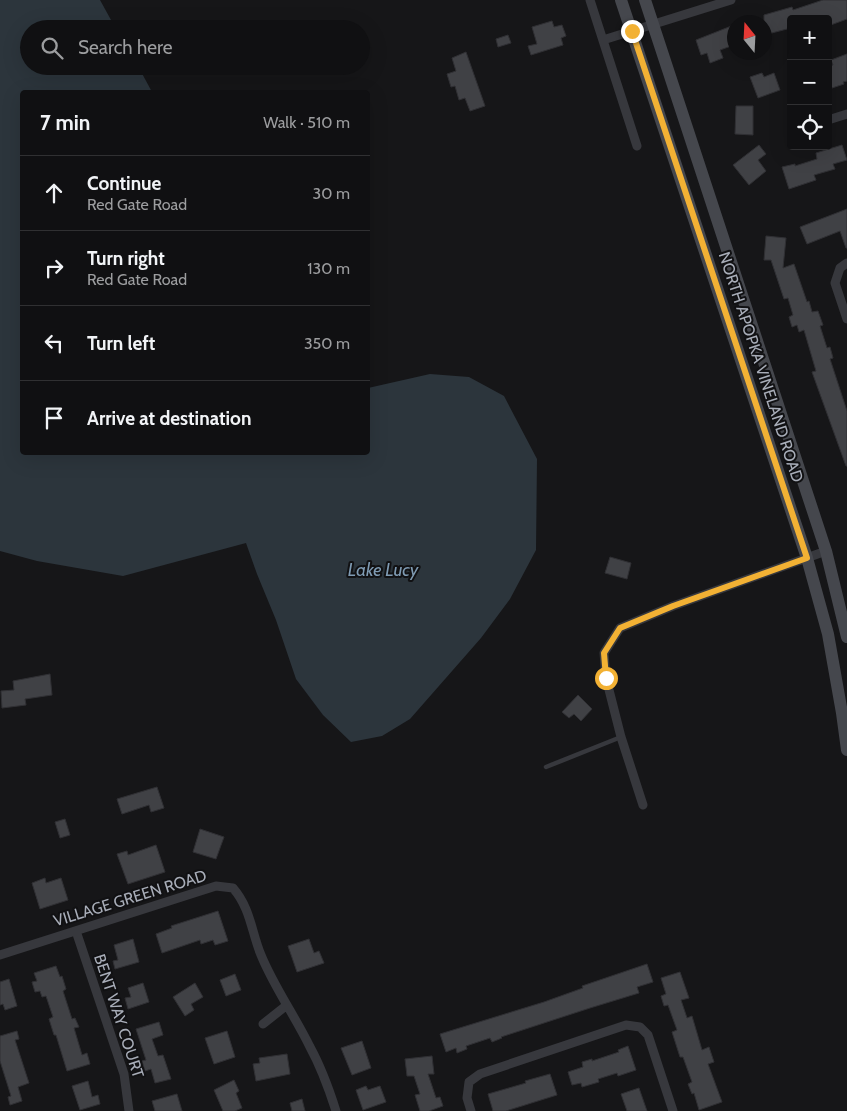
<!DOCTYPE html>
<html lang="en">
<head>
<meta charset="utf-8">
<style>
  :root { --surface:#101012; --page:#19191b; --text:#f1f3f6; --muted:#9c9d9f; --line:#303032 }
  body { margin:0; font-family:Cabin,sans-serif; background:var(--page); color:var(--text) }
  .controls { position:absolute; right:15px; top:15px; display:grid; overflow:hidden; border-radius:5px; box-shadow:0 5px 20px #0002 }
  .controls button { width:45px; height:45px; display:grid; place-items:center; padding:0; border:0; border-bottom:1px solid var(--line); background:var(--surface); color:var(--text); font:25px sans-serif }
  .compass { position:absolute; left:727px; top:15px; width:45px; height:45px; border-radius:50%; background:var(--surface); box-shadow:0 5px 20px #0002; rotate:342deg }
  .stop { position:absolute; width:15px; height:15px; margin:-11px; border:4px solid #f2b134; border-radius:50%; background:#fff }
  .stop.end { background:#f2b134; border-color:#fff; box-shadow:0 1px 5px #0008 }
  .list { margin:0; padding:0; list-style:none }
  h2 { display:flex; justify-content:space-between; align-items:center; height:65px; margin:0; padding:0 20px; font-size:21px }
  h2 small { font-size:16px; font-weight:400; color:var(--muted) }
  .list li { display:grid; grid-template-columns:32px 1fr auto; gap:15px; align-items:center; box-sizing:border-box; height:75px; padding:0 20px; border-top:1px solid var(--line) }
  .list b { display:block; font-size:19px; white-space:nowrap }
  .list p { margin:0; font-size:16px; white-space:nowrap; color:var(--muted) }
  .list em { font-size:16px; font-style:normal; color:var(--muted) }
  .icon { flex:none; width:28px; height:28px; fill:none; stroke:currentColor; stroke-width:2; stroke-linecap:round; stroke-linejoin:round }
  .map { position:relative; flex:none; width:847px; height:1111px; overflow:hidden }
  .search { position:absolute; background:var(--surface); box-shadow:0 5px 20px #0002; left:20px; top:20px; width:350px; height:55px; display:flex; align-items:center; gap:12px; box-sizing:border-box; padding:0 18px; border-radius:28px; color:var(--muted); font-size:19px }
  .panel { position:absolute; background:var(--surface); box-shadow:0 5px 20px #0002; left:20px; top:90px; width:350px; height:365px; border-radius:5px }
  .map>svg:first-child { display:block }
  .water { fill:#2c353c }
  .building { fill:#404145; stroke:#303034 }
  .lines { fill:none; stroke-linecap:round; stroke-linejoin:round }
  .lane { stroke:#37383d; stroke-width:4.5 }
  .street { stroke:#37383d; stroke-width:9 }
  .secondary { stroke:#45474d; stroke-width:12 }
  .route { stroke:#f2b134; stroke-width:6 }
  .labels { text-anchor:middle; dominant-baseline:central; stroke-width:4; stroke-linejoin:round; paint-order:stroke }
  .street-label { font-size:16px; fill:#a8adb8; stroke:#111113 }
  .water-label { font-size:18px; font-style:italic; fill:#7f9bb3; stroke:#111113 }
</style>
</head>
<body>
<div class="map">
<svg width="847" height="1111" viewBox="0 0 847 1111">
  <rect width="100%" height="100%" fill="#161618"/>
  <path class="water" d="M0,0H100L116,29H29V66H138L152,92H22V452H368V388L430,374L469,377L504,396L537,459L536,550L510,599L481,638L410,719L382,736L351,742L323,715L296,679L276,620L257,574L246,543L123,576L37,561L0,551Z"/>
  <path class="building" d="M823,0H847V19L828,26V19H791V28L764,35V15L792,7L793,10Z
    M552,21L554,27L562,25L566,36L561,38L563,45L531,55L528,46L537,44L532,27Z
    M734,25V45L720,50L723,58L710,63L707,53L701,55L696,40Z
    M508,35L511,43L498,47L496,39Z
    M466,52L485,106L470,111L465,98L459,100L455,86L451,87L447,74L456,71L452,58Z
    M847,54V81L843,82L844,84L832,88L828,76V66L833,65L831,60Z
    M762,73L764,77L774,73L780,90L758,98L750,77Z
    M736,106H753V135L735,134Z
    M759,145L766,154L758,160L766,171L749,185L733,165Z
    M842,145L847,160L833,164L835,169L814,175L816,180L789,189L782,167L795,164V166L817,159L816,153Z
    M847,209V248H846L840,231L807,244L800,227Z
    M766,236L786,238L783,268L794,264L807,302L809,301L812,312L818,311L823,325L820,326L827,348L830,347L833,358L830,359L847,411V466H846L812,372L816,371L804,330L799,332L797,325L792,327L789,317L793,315L788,298L784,299L771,260H764Z
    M610,557L631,563L627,579L605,573Z
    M50,674L52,695L25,699L26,705L2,708L1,691L14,690L13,681Z
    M578,695L592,709L581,721L574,714L569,718L562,712Z
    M157,787L164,808L151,812L149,805L122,814L117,799Z
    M65,819L70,835L60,838L55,822Z
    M200,829L224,837L216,859L193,852Z
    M156,845L165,872L128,884L117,854L127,851L128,855Z
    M45,878L46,883L61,878L68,900L40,909L32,883Z
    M218,911L228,941L215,945L213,940L201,944L200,940L162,953L156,934L172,928L171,926Z
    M133,939L139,962L115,969L113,961L118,960L114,945Z
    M309,939L314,953L319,951L324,963L297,972L288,946Z
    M647,964L653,982L637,987L639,993L590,1008L501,1037L502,1038L492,1042L490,1038L466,1046L467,1049L457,1053L456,1048L446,1052L440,1034L544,1002L583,988L582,986Z
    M56,966L60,977L62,976L66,989L63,991L72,1019L75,1018L79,1027L74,1028L82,1055L87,1053L90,1064L67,1071L56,1035H54L49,1019L53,1017L46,996L42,997L40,991L35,992L32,982L37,981L34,973Z
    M680,972L689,998L681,1000L687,1018L692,1016L702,1050L709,1047L714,1062L708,1064L722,1102L699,1110L694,1093L692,1094L688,1084L692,1082L683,1057H680L672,1032L677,1030L668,1005L664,1006L661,996L666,994L661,978Z
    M235,974L241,990L226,996L220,980Z
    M9,979L17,1006L5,1010L3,1004L0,1005V982Z
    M143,983L149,1002L128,1009L125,998L131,997L128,988Z
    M195,983L203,997L191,1004L194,1010L185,1016L173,997Z
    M159,1022L163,1035L152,1039L158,1056L163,1055L171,1079L155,1083L151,1069L145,1071L142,1061L146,1060L136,1029Z
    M17,1031L19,1039L15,1040L29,1083L18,1087L22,1101L10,1105L8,1097L11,1096L0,1061V1036Z
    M227,1031L235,1057L214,1064L205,1038Z
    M362,1041L371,1068L352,1075L341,1048Z
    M628,1046L636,1070L618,1076L617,1073L598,1079L599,1082L582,1087L581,1083L572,1085L568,1072L583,1067L582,1062L592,1059V1061L619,1052L618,1050Z
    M287,1054L290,1074L256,1081L253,1064L260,1063L259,1058Z
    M432,1056L434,1074H428L436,1098L440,1097L443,1106L429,1111H420L415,1095L420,1094L414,1076H407L405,1059Z
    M550,1074L557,1095L506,1111H493L488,1094L526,1083L525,1081Z
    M234,1080L239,1091L236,1093L242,1108L235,1111H223L214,1090Z
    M88,1081L92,1097L98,1095L100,1104L80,1110L72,1086Z
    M366,1086L368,1090L380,1086L386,1102L363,1110L356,1090Z
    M639,1088L647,1111H627L621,1094Z
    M177,1094L182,1111H155L152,1101Z
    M302,1099L305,1111H292L290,1103Z"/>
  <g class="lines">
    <path class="lane" d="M546,767L621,737"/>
    <path class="street" d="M590,0L637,146
      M603,40L731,0
      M828,120L847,114
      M847,263L840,268L835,283L847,319
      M643,805L621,737L606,678L604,653L620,628L673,606L826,551
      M76,931L124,1074L129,1111
      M0,955L216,886L233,888C251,909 251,931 261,955C274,987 295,1016 310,1047C321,1067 329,1089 336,1111
      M263,1024L287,1005
      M471,1111L467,1098L469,1082L480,1074L626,1025L640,1027L648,1035L673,1111"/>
    <path class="secondary" d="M621,0L807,558L828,634L842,713L847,750
      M645,0L826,551L847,637"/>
  </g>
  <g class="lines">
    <path class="route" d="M606,678L604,653L620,628L673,606L807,558L632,31"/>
  </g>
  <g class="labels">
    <g class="street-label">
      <text transform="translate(761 367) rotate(72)">NORTH APOPKA VINELAND ROAD</text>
      <text transform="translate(130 898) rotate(-17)">VILLAGE GREEN ROAD</text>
      <text transform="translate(119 1016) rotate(72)">BENT WAY COURT</text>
    </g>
    <g class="water-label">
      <text x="383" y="570">Lake Lucy</text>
    </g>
  </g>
</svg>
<div class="controls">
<button>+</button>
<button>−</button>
<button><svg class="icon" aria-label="locate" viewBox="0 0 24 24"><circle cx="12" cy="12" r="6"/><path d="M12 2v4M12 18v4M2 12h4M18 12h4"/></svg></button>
</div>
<svg class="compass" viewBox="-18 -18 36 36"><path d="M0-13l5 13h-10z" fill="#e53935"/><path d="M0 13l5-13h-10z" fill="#9c9d9f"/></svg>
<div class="stop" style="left:606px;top:678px"></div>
<div class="stop end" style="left:632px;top:31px"></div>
<div class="search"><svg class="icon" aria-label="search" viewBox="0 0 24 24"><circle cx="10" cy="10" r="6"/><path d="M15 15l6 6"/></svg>Search here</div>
<section class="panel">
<h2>7 min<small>Walk · 510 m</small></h2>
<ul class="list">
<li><svg class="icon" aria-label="ahead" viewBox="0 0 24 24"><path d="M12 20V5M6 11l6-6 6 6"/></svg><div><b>Continue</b><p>Red Gate Road</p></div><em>30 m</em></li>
<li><svg class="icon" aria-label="right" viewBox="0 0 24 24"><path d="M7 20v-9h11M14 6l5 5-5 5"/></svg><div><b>Turn right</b><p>Red Gate Road</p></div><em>130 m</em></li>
<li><svg class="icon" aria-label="left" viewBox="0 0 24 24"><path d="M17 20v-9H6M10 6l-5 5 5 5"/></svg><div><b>Turn left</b></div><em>350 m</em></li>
<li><svg class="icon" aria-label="arrive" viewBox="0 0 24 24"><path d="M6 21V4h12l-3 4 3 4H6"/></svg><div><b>Arrive at destination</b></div></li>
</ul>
</section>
</div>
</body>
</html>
